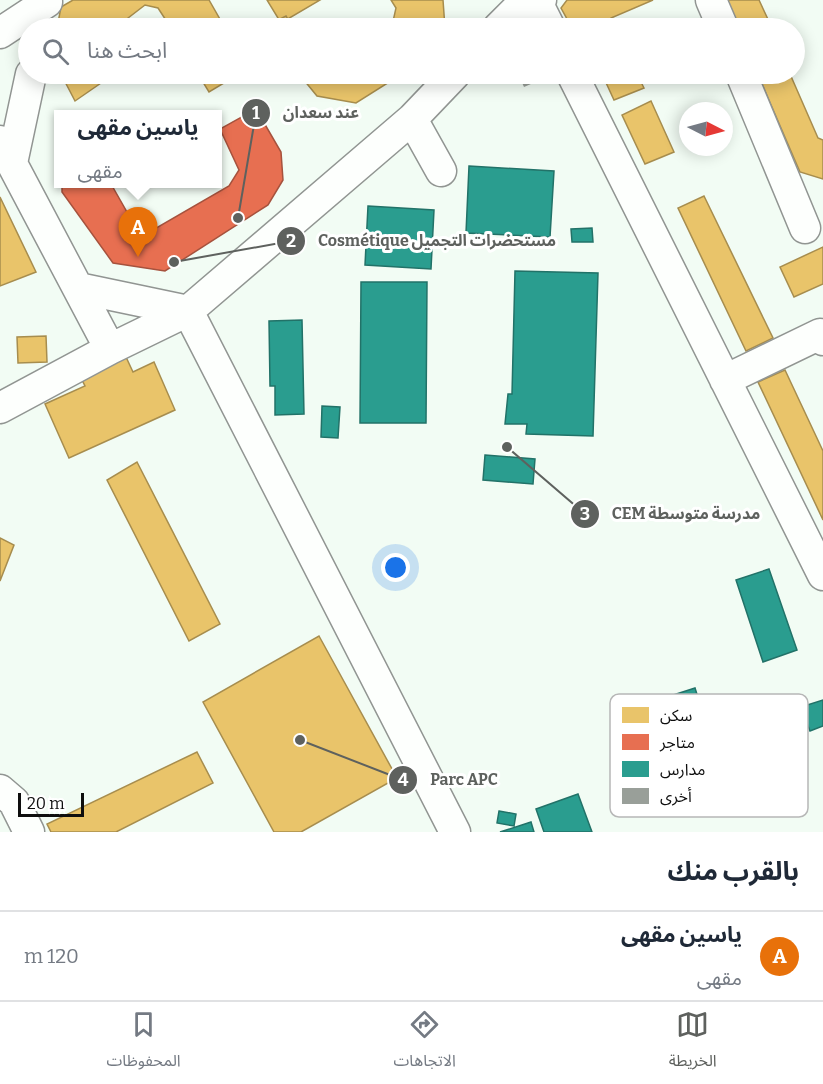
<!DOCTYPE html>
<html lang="ar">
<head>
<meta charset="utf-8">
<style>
  :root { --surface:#fff; --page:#f6f6f7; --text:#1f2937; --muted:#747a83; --line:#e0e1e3; --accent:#5e615e }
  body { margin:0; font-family:Bitter,"Noto Sans Arabic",serif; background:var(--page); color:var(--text); direction:rtl }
  .compass { position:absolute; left:679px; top:102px; width:54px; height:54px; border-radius:50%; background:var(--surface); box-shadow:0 3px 15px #0003; rotate:96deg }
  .scale { position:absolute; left:18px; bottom:15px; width:66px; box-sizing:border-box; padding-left:6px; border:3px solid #0e0e0e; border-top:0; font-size:16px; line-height:21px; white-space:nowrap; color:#0e0e0e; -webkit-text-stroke:4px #fff; paint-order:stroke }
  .you { position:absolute; left:396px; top:568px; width:21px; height:21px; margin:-15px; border:4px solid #fff; border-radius:50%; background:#1a73e8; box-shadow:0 0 0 9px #1a73e833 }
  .badge { display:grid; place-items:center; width:39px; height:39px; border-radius:50%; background:var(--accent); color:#fff; font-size:20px; font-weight:700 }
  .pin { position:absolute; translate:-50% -50px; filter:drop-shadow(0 2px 3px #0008) }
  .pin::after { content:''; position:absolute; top:32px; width:21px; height:18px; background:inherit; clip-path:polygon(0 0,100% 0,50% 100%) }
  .popup { position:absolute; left:54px; top:110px; width:168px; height:78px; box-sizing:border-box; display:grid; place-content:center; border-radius:0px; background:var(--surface); filter:drop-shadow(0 2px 4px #0005); font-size:20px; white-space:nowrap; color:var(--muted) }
  .popup b { font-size:22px; color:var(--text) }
  .popup::after { content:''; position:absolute; left:50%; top:100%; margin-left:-12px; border:12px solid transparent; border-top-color:var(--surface) }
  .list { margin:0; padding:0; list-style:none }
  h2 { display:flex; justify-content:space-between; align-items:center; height:78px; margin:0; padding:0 24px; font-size:26px }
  h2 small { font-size:20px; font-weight:400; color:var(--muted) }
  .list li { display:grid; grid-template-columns:39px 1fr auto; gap:18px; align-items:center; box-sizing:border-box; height:90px; padding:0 24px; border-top:2px solid var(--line) }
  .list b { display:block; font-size:22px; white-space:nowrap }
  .list p { margin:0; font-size:20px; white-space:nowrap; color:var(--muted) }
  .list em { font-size:20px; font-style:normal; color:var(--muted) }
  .icon { flex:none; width:33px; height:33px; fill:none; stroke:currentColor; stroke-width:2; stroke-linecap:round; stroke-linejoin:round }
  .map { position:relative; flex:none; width:823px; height:832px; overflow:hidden; direction:ltr }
  .search { position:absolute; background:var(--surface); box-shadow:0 3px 15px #0003; left:18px; right:18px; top:18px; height:66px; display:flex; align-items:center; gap:15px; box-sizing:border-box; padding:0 21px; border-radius:33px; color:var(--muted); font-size:22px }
  .sheet { height:168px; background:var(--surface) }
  nav { display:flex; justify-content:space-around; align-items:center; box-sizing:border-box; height:84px; border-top:2px solid var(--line); background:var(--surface); font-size:16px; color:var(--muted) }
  nav a { display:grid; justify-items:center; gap:3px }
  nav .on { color:var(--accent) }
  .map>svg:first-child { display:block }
  .homes { fill:#e9c46a; stroke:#a78d4e; stroke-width:1.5 }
  .shops { fill:#e76f51; stroke:#a6523d; stroke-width:1.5 }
  .schools { fill:#2a9d8f; stroke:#227268; stroke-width:1.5 }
  .building { fill:#999f99 }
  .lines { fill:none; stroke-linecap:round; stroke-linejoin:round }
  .minor-casing { stroke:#919592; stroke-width:33 }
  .minor { stroke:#fdfffd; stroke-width:30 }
  .key { fill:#fff; stroke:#b7b7b7; stroke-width:1.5 }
  .key-label { font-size:16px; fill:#0e0e0e }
  .leader { fill:none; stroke:#5e615e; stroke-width:2 }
  .callout-dot { fill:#5e615e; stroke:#fff; stroke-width:2 }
  .mark-label { font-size:18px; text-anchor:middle; font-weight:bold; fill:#fff }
  .callout-label { font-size:16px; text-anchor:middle; font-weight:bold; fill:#5e615e; stroke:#fff; stroke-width:6; stroke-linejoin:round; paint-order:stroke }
</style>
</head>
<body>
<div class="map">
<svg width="823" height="832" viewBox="0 0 823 832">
  <rect width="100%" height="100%" fill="#f2fcf4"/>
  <path class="homes" d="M73,0H209L225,28H171L158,8L145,5L115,28H57L61,7Z
    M267,0H320L281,23Z
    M391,0H443L445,28H388L392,26L396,8Z
    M567,0H653L611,18L610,28H572L561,8Z
    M726,0H759L772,28H738Z
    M286,16L293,28H262Z
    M61,74H114L75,101Z
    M198,74H239L209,92Z
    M299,74H402L356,103L317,96Z
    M602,74H637L644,88L614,100Z
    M762,74H790L818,138L823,140V179L800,172L758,75Z
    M651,101L674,152L645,164L622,115Z
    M704,196L773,338L746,351L678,208Z
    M0,197L36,272L0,286Z
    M823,247V284L794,297L780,267Z
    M46,336L47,362L18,363L17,337Z
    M126,357L133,372L154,362L175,410L69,458L45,404L85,386L81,378Z
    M785,370L823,451V520L758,382Z
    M137,462L220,624L189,641L107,480Z
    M0,538L14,545L0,581Z
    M319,636L397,778L301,832H274L203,702Z
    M197,752L213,783L116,832H51L47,824Z"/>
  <path class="shops" d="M256,109L281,152L283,180L268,205L165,271L113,263L62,192V184H111L135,226L153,230L229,186L239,170L220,129Z"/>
  <path class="schools" d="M469,166L554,171L550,237L466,233Z
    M368,206L434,210L431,269L365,265Z
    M592,228L593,242H572L571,229Z
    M515,271L598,273L593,436L526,434L527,424H505L508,394H512Z
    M361,282H427L426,423H360Z
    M302,320L304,414L275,415V386H270L269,321Z
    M322,406L340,407L338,438L321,437Z
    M485,455L535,459L533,484L483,480Z
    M769,569L797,650L763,662L736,580Z
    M695,688L700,704L672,713L667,697Z
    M823,700V726L810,731L801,707Z
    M800,712L807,732L784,739L778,719Z
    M578,794L592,832H544L536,809Z
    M499,811L516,814L514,826L497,823Z
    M531,822L534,832H500Z"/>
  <path class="building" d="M518,74H545L547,77L524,87Z"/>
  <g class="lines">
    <defs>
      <path id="minor" d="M541,0L539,6L550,28
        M711,0L723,28
        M498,28L526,0
        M0,33L47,2
        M572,74L823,575
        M741,74L805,228
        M412,119L441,171
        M0,141L110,349
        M12,163L31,74
        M78,288L188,311L455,832
        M725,380L820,334L823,340
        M0,408L110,349L188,311L412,119L455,74
        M0,790L14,802L29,832"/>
    </defs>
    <use href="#minor" class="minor-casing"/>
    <use href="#minor" class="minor"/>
  </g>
  <rect x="610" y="694" width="198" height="123" rx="9" class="key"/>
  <rect x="622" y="707" width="27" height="16" fill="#e9c46a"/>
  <rect x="622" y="734" width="27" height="16" fill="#e76f51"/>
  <rect x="622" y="761" width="27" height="16" fill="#2a9d8f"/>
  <rect x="622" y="788" width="27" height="16" fill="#999f99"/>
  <g class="key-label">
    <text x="660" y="721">سكن</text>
    <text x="660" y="748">متاجر</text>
    <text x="660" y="775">مدارس</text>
    <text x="660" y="802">أخرى</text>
  </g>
  <path class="leader" d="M238 218L256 113M174 262L291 241M507 447L585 514M300 740L403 780"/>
  <g class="callout-dot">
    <circle cx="238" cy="218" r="6"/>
    <circle cx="174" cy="262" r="6"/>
    <circle cx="507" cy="447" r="6"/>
    <circle cx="300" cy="740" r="6"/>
    <circle cx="256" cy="113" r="15"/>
    <circle cx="291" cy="241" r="15"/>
    <circle cx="585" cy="514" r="15"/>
    <circle cx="403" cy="780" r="15"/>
  </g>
  <g class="mark-label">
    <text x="256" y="119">1</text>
    <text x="291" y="247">2</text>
    <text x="585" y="520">3</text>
    <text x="403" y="786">4</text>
  </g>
  <g class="callout-label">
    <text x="321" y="118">عند سعدان</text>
    <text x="437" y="246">Cosmétique مستحضرات التجميل</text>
    <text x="686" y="519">CEM مدرسة متوسطة</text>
    <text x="464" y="785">Parc APC</text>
  </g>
</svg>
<svg class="compass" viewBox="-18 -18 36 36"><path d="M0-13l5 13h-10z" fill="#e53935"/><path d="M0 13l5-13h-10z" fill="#747a83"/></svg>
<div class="scale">20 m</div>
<div class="you"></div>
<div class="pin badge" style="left:138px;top:257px;background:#e8710a">A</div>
<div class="popup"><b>ياسين مقهى</b>مقهى</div>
<div class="search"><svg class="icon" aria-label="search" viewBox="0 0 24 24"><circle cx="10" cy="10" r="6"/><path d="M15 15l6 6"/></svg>ابحث هنا</div>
</div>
<section class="sheet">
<h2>بالقرب منك<small></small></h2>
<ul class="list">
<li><span class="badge" style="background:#e8710a">A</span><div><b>ياسين مقهى</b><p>مقهى</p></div><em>120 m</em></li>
</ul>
</section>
<nav>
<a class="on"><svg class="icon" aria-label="map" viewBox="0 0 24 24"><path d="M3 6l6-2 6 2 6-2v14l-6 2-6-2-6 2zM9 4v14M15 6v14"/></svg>الخريطة</a>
<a><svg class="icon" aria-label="directions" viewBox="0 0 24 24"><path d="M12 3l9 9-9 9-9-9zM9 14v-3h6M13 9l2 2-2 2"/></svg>الاتجاهات</a>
<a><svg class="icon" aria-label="saved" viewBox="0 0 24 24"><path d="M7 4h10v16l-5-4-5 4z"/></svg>المحفوظات</a>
</nav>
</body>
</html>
